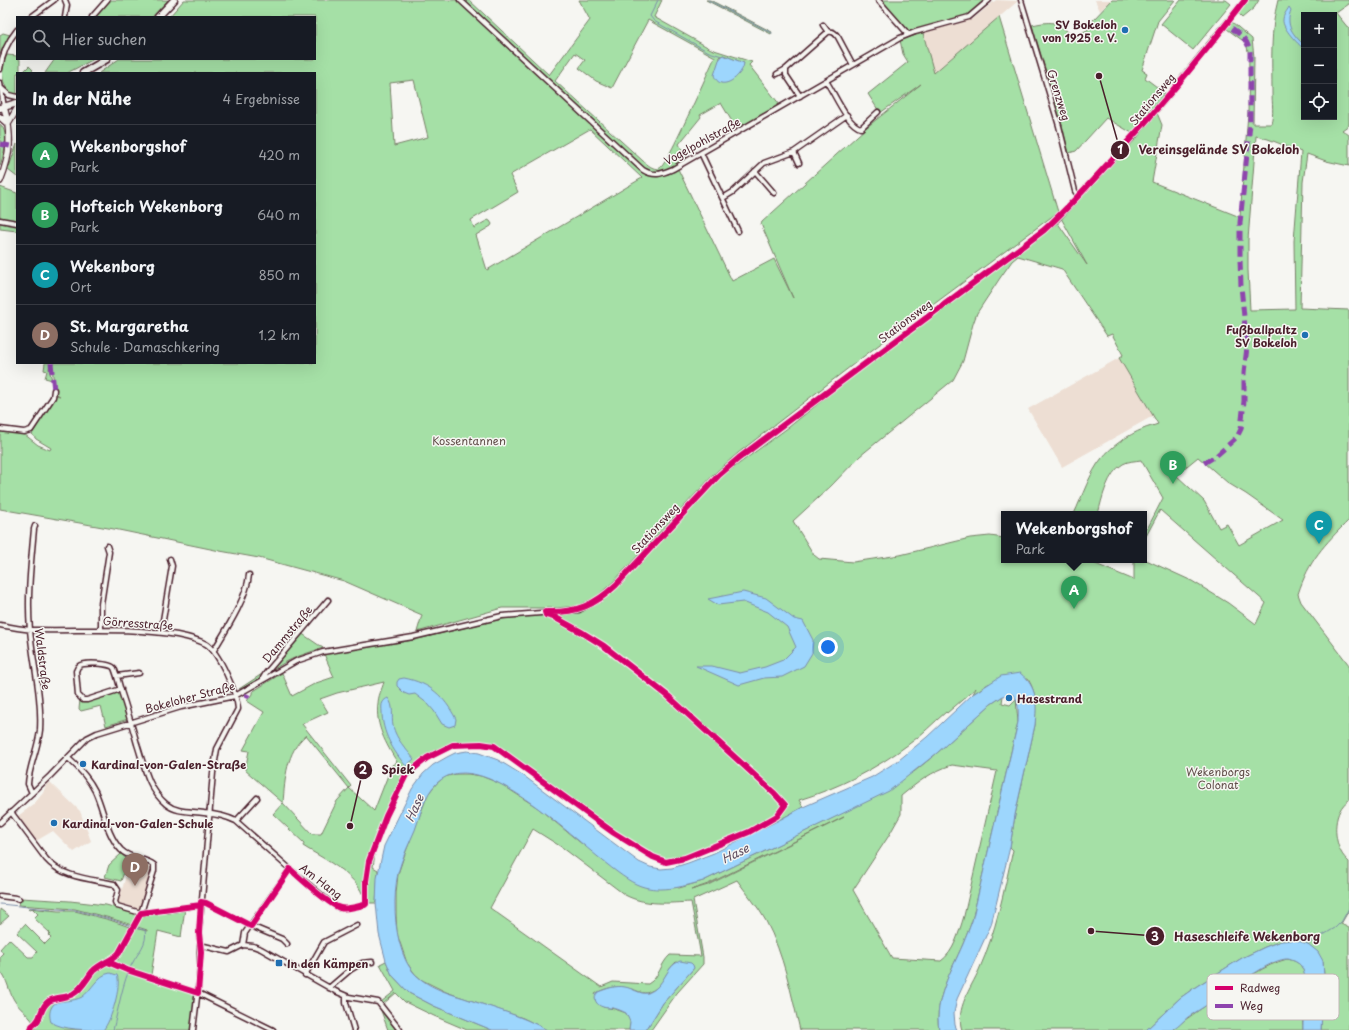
<!DOCTYPE html>
<html lang="de">
<head>
<meta charset="utf-8">
<style>
  :root { --surface:#171b24; --page:#20242c; --text:#f1f3f6; --muted:#9ea1a6; --line:#363941; --accent:#2563eb }
  body { margin:0; font-family:"Playpen Sans",sans-serif; background:var(--page); color:var(--text) }
  .controls { position:absolute; right:12px; top:12px; display:grid; overflow:hidden; border-radius:0px; box-shadow:0 4px 16px #0002 }
  .controls button { width:36px; height:36px; display:grid; place-items:center; padding:0; border:0; border-bottom:1px solid var(--line); background:var(--surface); color:var(--text); font:20px sans-serif }
  .you { position:absolute; left:828px; top:647px; width:14px; height:14px; margin:-10px; border:3px solid #fff; border-radius:50%; background:#1a73e8; box-shadow:0 0 0 6px #1a73e833 }
  .badge { display:grid; place-items:center; width:26px; height:26px; border-radius:50%; background:var(--accent); color:#fff; font-size:13px; font-weight:700 }
  .pin { position:absolute; translate:-50% -33px; filter:drop-shadow(0 1px 2px #0008) }
  .pin::after { content:''; position:absolute; top:21px; width:14px; height:12px; background:inherit; clip-path:polygon(0 0,100% 0,50% 100%) }
  .popup { position:absolute; left:1001px; top:511px; width:146px; height:52px; box-sizing:border-box; display:grid; place-content:center; border-radius:0px; background:var(--surface); filter:drop-shadow(0 1px 3px #0005); font-size:13px; white-space:nowrap; color:var(--muted) }
  .popup b { font-size:15px; color:var(--text) }
  .popup::after { content:''; position:absolute; left:50%; top:100%; margin-left:-8px; border:8px solid transparent; border-top-color:var(--surface) }
  .list { margin:0; padding:0; list-style:none }
  h2 { display:flex; justify-content:space-between; align-items:center; height:52px; margin:0; padding:0 16px; font-size:17px }
  h2 small { font-size:13px; font-weight:400; color:var(--muted) }
  .list li { display:grid; grid-template-columns:26px 1fr auto; gap:12px; align-items:center; box-sizing:border-box; height:60px; padding:0 16px; border-top:1px solid var(--line) }
  .list b { display:block; font-size:15px; white-space:nowrap }
  .list p { margin:0; font-size:13px; white-space:nowrap; color:var(--muted) }
  .list em { font-size:13px; font-style:normal; color:var(--muted) }
  .icon { flex:none; width:22px; height:22px; fill:none; stroke:currentColor; stroke-width:2; stroke-linecap:round; stroke-linejoin:round }
  .map { position:relative; flex:none; width:1349px; height:1030px; overflow:hidden }
  .search { position:absolute; background:var(--surface); box-shadow:0 4px 16px #0002; left:16px; top:16px; width:300px; height:44px; display:flex; align-items:center; gap:10px; box-sizing:border-box; padding:0 14px; border-radius:0px; color:var(--muted); font-size:15px }
  .panel { position:absolute; background:var(--surface); box-shadow:0 4px 16px #0002; left:16px; top:72px; width:300px; height:292px; border-radius:0px }
  .map>svg:first-child { display:block }
  .built { fill:#edded3 }
  .green { fill:#a5e0a6; stroke:#788068; fill-rule:evenodd }
  .water { fill:#9dd6fd; stroke:#7c8da9 }
  .lines { fill:none; stroke-linecap:round; stroke-linejoin:round }
  .stream { stroke:#7c8da9; stroke-width:1 }
  .street-casing { stroke:#4a1f2b; stroke-width:7 }
  .secondary-casing { stroke:#4a1f2b; stroke-width:8 }
  .primary-casing { stroke:#4a1f2b; stroke-width:9 }
  .street { stroke:#f6f6f2; stroke-width:4 }
  .secondary { stroke:#f6f6f2; stroke-width:5.5 }
  .primary { stroke:#f6f6f2; stroke-width:6 }
  .quiet { stroke:#8e44ad; stroke-width:5; stroke-dasharray:10 5; stroke-linecap:butt }
  .cycleway-casing { stroke:#f6f6f2; stroke-width:8 }
  .cycleway { stroke:#d6006c; stroke-width:6 }
  .poi-dot { fill:#1f6fb2; stroke:#f6f6f2; stroke-width:1.5 }
  .labels { text-anchor:middle; dominant-baseline:central; stroke-width:3; stroke-linejoin:round; paint-order:stroke }
  .poi-label { font-size:11px; font-weight:bold; fill:#4a1f2b; stroke:#f6f6f2; text-anchor:start }
  .street-label { font-size:11px; fill:#4a1f2b; stroke:#f6f6f2 }
  .park-label { font-size:11px; fill:#614f4a; stroke:#f6f6f2 }
  .water-label { font-size:12px; font-style:italic; fill:#5f4d60; stroke:#f6f6f2 }
  .key { fill:#f6f6f2; stroke:#c2b6b6; stroke-width:1 }
  .key-label { font-size:11px; fill:#4a1f2b }
  .leader { fill:none; stroke:#4a1f2b; stroke-width:1.5 }
  .callout-dot { fill:#4a1f2b; stroke:#f6f6f2; stroke-width:1.5 }
  .mark-label { font-size:12px; text-anchor:middle; font-weight:bold; fill:#fff }
  .callout-label { font-size:12px; text-anchor:middle; font-weight:bold; fill:#4a1f2b; stroke:#f6f6f2; stroke-width:3; stroke-linejoin:round; paint-order:stroke }
</style>
</head>
<body>
<div class="map">
<svg width="1349" height="1030" viewBox="0 0 1349 1030">
  <rect width="100%" height="100%" fill="#f6f6f2"/>
  <filter id="ink" filterUnits="userSpaceOnUse"><feTurbulence type="fractalNoise" baseFrequency=".025" numOctaves="2"/><feDisplacementMap in="SourceGraphic" scale="8" xChannelSelector="R" yChannelSelector="G"/><feConvolveMatrix kernelMatrix="1 2 1 2 8 2 1 2 1" color-interpolation-filters="sRGB"/></filter>
  <g filter="url(#ink)">
    <path class="built" d="M996,0L1018,1L933,74L923,33L973,19Z
      M1095,0H1111L1100,11Z
      M1119,358L1153,416L1062,467L1028,409Z
      M50,782L80,811L91,841L74,852L53,831L36,841L18,816L34,804L43,793L46,785Z
      M131,860L149,865L152,869L140,910H139L119,905L118,903L130,862Z"/>
    <path class="green" d="M109,0H168L152,17H93Z
      M184,0H458L642,170C660,177 661,176 678,169L732,281L774,259L793,298L761,224L762,222L867,127L921,84L880,113L868,94L908,62L903,54L900,40L923,33L934,73L999,17L1058,212L868,353L738,453L716,472L614,581L596,597L577,606L555,608H502L417,632L422,615L344,581L259,558L220,551L114,529L0,509V430L24,434L38,445L50,450L51,448L36,439L32,434L56,395L60,396L55,393L52,367L53,363H315V73H99L119,59H315V17H169ZM414,80L428,137L394,146L390,83ZM590,129L642,178L487,270L476,235L491,226L492,224L490,221L488,220L474,228L471,220L518,192L510,175Z
      M461,0H469L549,75L590,20L579,0H662L654,17L711,49L752,62L749,65L780,105L737,130L721,103L700,115L701,117L679,144L687,158L663,171L655,173L643,169ZM648,20L715,57C708,71 668,164 660,168C654,171 647,164 643,161L555,81L575,53L585,60L579,68L596,81L612,88ZM723,55L744,63L722,83L717,80L720,57Z
      M706,0H710L772,32L771,34Z
      M878,0H986L968,15L910,31L904,29Z
      M1112,0H1175L1158,21L1142,70L1147,73L1145,78L1165,93L1132,133L1106,118L1076,151L1069,153L1062,125L1032,25C1056,20 1056,22 1074,37L1096,25L1093,20Z
      M1181,0H1226L1231,4L1193,50L1161,24Z
      M1248,0H1259L1254,8L1242,18L1238,14Z
      M1278,0H1349V4L1336,13L1349,29V125L1342,130L1349,135V166L1326,161L1307,154L1303,182L1300,308L1349,310V520C1324,545 1309,560 1298,594L1301,602L1349,665V800C1333,811 1333,836 1341,852C1343,856 1346,859 1349,862V910L1341,924L1349,928V1030H1321L1324,977L1323,961L1295,940L1281,941L1265,947L1242,958L1197,986L1180,998L1146,1030H962C955,1009 971,988 979,970C996,932 1004,891 1013,850L1010,847L1015,815L1035,725C1036,708 1037,693 1028,679L988,684L973,694L976,688L947,713L946,712C933,723 922,735 909,744C876,769 838,788 799,800L803,807L755,833L685,858L666,862L653,857L614,833L559,793L501,747L477,743L453,745L427,758L406,775L386,816L372,851L375,854L373,867L378,870L376,903H367L365,905C364,877 323,859 303,846L304,843L273,814L283,803L245,770L249,751L243,750L264,712L247,701L252,694V692L282,673L292,696L316,683L334,677L324,654L414,640L501,619L539,615L554,618L582,632L554,616L556,614C585,614 596,606 618,587L721,477L789,427L873,360L1057,222L1087,265L1061,218L1157,113L1162,125L1152,182L1240,217L1248,113L1249,55L1246,43L1227,29L1232,22L1252,39L1254,57L1253,124H1271C1274,114 1272,103 1272,93C1272,62 1270,30 1278,0ZM1304,15H1334V117H1304ZM1256,136L1268,139L1301,152L1294,241L1295,309L1250,310L1248,270V240ZM1018,256L1062,269L1107,336L1112,334L1123,355L1119,358L1158,424C1153,426 1147,427 1143,429C1128,435 1112,446 1102,458C1090,472 1082,497 1074,514H1098C1102,499 1107,473 1123,464C1128,461 1135,461 1141,460L1163,498L1144,535V540L1160,510L1266,603L1256,624L1228,603L1192,581L1144,559V560H1134V580L1086,560H1004V538L990,536L970,538L900,555L853,562L819,559L814,555L793,521L831,486L860,456L953,380L963,361L973,324L977,313L1000,278L1012,261ZM1198,457L1228,483L1246,494L1283,520L1239,545L1227,524L1219,528L1204,501L1176,475ZM384,682C382,689 378,696 378,704C375,725 386,744 397,762L392,765L374,811L349,788L351,786L302,724L328,712L320,699L337,693ZM306,735L349,788L337,801L321,834H312L283,803C285,779 286,752 306,735Z
      M3,33L10,35L0,54V35Z
      M7,55L17,56V59H20V72H23L29,66L33,70L30,73H17V95C0,92 0,68 7,55Z
      M55,59H94L67,73H45Z
      M0,124C10,134 4,154 0,166Z
      M17,144V177L8,170Z
      M0,187L17,193V231L0,229Z
      M45,363H50L49,369L52,380L45,378L47,371L44,370Z
      M301,633L323,648C310,652 294,657 282,664C272,670 250,687 239,689L265,672Z
      M119,692L128,719L106,726L101,706L81,711L79,709L80,700L88,702Z
      M1003,696L1002,703L1010,705L1016,699L1018,722L972,921C969,929 966,937 963,944C951,972 934,999 939,1030H800C791,993 784,955 766,921C758,906 746,893 737,880L693,900L703,957V964L677,993L651,1030H646L663,1003L694,968L676,962C665,971 664,987 649,992C643,995 637,990 631,989C620,985 605,987 595,994L603,1007L615,1009L626,1013L631,1022L629,1030H547L523,1018L446,992L422,980L415,974L407,963L397,934L396,915V893L398,874L403,859L428,794L436,784L444,777L456,774H468L481,776L501,784L538,808L582,844L679,888L703,881L765,851L832,818L915,771L937,753L991,704ZM952,765L997,771L964,916C959,932 954,952 941,961L892,958L853,890L888,837L901,814V796C917,783 932,771 952,765ZM844,817L708,885L691,890L708,884ZM533,829L563,848L625,895C646,906 668,903 691,902L701,956L670,955C660,964 660,977 648,984L613,982L601,987L490,908Z
      M121,854L128,860L121,881L105,877L109,865Z
      M21,898L70,901L106,905L142,915L185,908L181,937L158,931L151,975L120,965C138,981 176,980 196,995L191,1030H34L36,1027C31,1016 20,1010 14,1000C8,990 8,980 0,971V956L3,953L0,949L9,939L28,957H33L37,952L17,933L25,924L45,944L51,938L48,935L50,933L34,918L38,914L32,908L30,910L28,909L29,908L58,911H75L110,920L132,928L116,956L118,960L134,928L147,931V930L110,918L75,909L18,905Z
      M0,909L9,916L0,924Z
      M1287,959C1293,960 1298,962 1301,966C1310,979 1304,997 1303,1011C1302,1017 1303,1024 1303,1030H1172C1189,1016 1207,1005 1225,993C1245,980 1264,965 1287,959Z
      M386,961L392,975L409,993L434,1006L492,1030H467L434,1016L405,1002L396,993L383,1004L381,1002L395,991L380,964Z
      M379,1005L397,1030H388Z"/>
    <path class="water" d="M1289,7L1291,10C1285,26 1293,34 1304,45V49C1298,44 1282,28 1283,20C1283,15 1287,11 1289,7Z
      M723,55L744,63C743,76 720,94 714,75L719,60Z
      M743,592L766,598L794,619L803,621L813,640L812,653L804,666L782,677L764,678L739,685L696,666H712L740,673L765,667L783,660L796,647L787,627L768,612L743,602L718,605L708,599Z
      M1020,673C1038,687 1037,704 1035,725L1015,815L1010,847L991,925L957,999L954,1013L955,1025L957,1030H939C934,999 951,972 963,944C966,937 969,929 972,921L1018,722C1018,714 1020,699 1012,694L1003,696L991,704L937,753L889,791L703,881C682,887 657,894 636,884C593,864 486,737 437,783C424,795 421,814 415,830C409,844 402,858 398,873C393,897 394,928 402,951C406,963 412,973 422,980C434,989 450,994 464,998C492,1008 521,1015 547,1030H492L434,1006L409,993L392,975L386,961L379,934L376,903L377,878L384,846L412,789L423,774L433,765L447,757L455,753L467,751L479,753L498,760L524,776L639,862L650,867L661,869L672,868L688,863L714,853L783,818L803,807L872,777L899,760L927,737L973,694L1001,676Z
      M404,678C430,683 444,696 456,719L455,725L449,727L442,724L434,711L428,704L415,694L409,695L404,693L397,686V682L399,679Z
      M388,698C395,707 391,716 393,726C396,739 406,749 414,759L406,766C393,751 382,732 382,712C382,709 381,705 383,702C384,700 386,699 388,698Z
      M1295,940L1308,944L1318,952L1323,961L1324,977L1321,1030H1303C1302,1014 1310,979 1301,966C1299,963 1293,960 1288,959C1272,958 1238,985 1224,994C1212,1002 1200,1009 1188,1017C1183,1021 1177,1029 1171,1030C1164,1030 1154,1030 1146,1030L1180,998L1197,986L1242,958L1265,947L1281,941Z
      M680,961L691,963L693,965L694,968L663,1003L646,1030H629L630,1022L626,1013C622,1011 618,1009 613,1008C610,1008 606,1008 603,1007C596,1005 592,998 598,992C606,989 616,985 625,987C632,988 641,995 648,993C665,987 665,966 680,961Z
      M110,973L117,975C122,985 111,1022 103,1030C87,1030 63,1030 51,1022C49,1016 49,1009 54,1004C59,1000 73,1002 82,997C92,990 97,975 110,973Z"/>
    <g class="lines">
      <path class="stream" d="M658,0L650,16L654,21L709,52L722,56
        M708,0L772,33
        M0,904L38,908L75,910L110,919L131,926
        M1308,944L1335,928L1342,921L1349,908
        M113,1030C118,1011 123,980 132,964C138,952 148,944 145,930L136,928"/>
      <defs>
        <path id="street" d="M65,0L67,5L65,17
          M460,0L643,170C655,177 661,174 673,169L900,38L915,32L969,17L989,0
          M878,0L908,34
          M1021,0L1059,126L1075,191L1078,196
          M31,17L54,0
          M92,17L107,0
          M823,25L828,32
          M0,69C2,55 8,41 17,30
          M777,74L786,69
          M826,81C834,92 847,125 861,128L863,126L878,112
          M0,83L4,107
          M1,88L9,95L17,97
          M800,96L786,75V69L828,32C833,31 835,33 838,37L853,65
          M794,152L799,163
          M701,153L738,231
          M755,171L774,193
          M723,198L733,192L764,163L794,152L847,115
          M0,220L17,223
          M0,429L24,432L31,430L53,397L54,390
          M0,625C12,627 24,630 36,630C83,631 130,627 177,635C187,637 197,639 206,644C219,652 237,694 238,709L217,749L213,773L199,933C202,966 197,998 193,1030
          M101,629V604L109,552L107,546
          M161,632L172,566L170,559
          M214,650C226,630 247,598 249,575
          M117,676L139,673
          M263,680V678L266,673L328,600
          M121,689L87,700H83L78,695L76,671C77,670 77,667 79,666C83,662 111,663 114,668C117,675 119,684 121,691C127,709 132,726 137,744C144,765 148,789 166,804C177,813 191,811 204,813C215,814 226,816 236,821L290,869L331,903L339,908
          M32,793L28,784C29,766 38,749 40,730C42,697 33,663 30,630C27,596 31,562 34,529L35,526
          M11,812L46,859C62,878 92,879 114,884L118,890L115,902L117,906L141,913L154,871V865C144,857 131,860 121,850C106,834 104,810 95,791C89,779 78,767 68,758
          M236,821L257,798
          M0,823L50,776L87,738L97,733L181,707L235,696L296,661L323,652L413,637L502,616L579,610L598,600L616,585L719,475L739,458L1044,230L1057,219L1135,135L1168,96L1245,0
          M0,896L16,898L19,899
          M168,910L201,905
          M251,926L282,939L287,944
          M200,945L229,952L243,945L253,946L261,949L335,991L349,997L378,1002L400,1030
          M243,945L245,933L290,869
          M305,975L324,942L357,925
          M329,988L350,970L362,963L372,962
          M198,993L273,1030
          M346,996V1003L354,1030"/>
        <path id="secondary" d="M0,117L8,124
          M8,124L17,109
          M0,181C11,154 12,135 4,107"/>
        <path id="primary" d="M158,17L174,0
          M83,73L107,59
          M0,108L17,103"/>
      </defs>
      <use href="#street" class="street-casing"/>
      <use href="#secondary" class="secondary-casing"/>
      <use href="#primary" class="primary-casing"/>
      <use href="#street" class="street"/>
      <use href="#secondary" class="secondary"/>
      <use href="#primary" class="primary"/>
      <path class="quiet" d="M0,144L10,146
        M51,363L54,390
        M1204,463L1216,456L1237,437L1241,429L1244,401V373L1247,347L1241,286L1240,260V223L1250,124V52C1247,37 1238,33 1226,24
        M246,698L248,694"/>
      <defs>
        <path id="cycleway" d="M547,612C577,613 595,605 616,585L719,475L739,458L1044,230C1065,211 1085,189 1105,167C1154,114 1201,58 1245,0
          M108,962L127,970L198,993L201,952L199,933L201,902L206,903L251,926L290,869C300,878 329,905 340,908C348,910 357,906 365,905L366,904V881L369,861L386,816L406,775L427,758L453,745L481,744L494,746L614,833L653,857L666,862L685,858L749,832L777,816L785,805L775,794L668,696L604,646L583,633L554,617L546,615L545,612
          M31,1030L32,1026C44,1018 38,1009 49,1001C56,997 66,998 73,994C82,989 87,978 93,971C101,963 112,961 119,953L141,913L201,905"/>
      </defs>
      <use href="#cycleway" class="cycleway-casing"/>
      <use href="#cycleway" class="cycleway"/>
    </g>
  </g>
  <g class="poi-dot">
    <circle cx="1125" cy="30" r="4"/>
    <circle cx="1305" cy="335" r="4"/>
    <circle cx="1009" cy="698" r="4"/>
    <circle cx="83" cy="764" r="4"/>
    <circle cx="54" cy="823" r="4"/>
    <rect x="275" y="959" width="8" height="8" rx="2"/>
  </g>
  <g class="labels">
    <g class="poi-label">
      <text x="1117" y="24" text-anchor="end">SV Bokeloh<tspan x="1117" dy="13">von 1925 e. V.</tspan></text>
      <text x="1297" y="329" text-anchor="end">Fußballpaltz<tspan x="1297" dy="13">SV Bokeloh</tspan></text>
      <text x="1017" y="698">Hasestrand</text>
      <text x="91" y="764">Kardinal-von-Galen-Straße</text>
      <text x="62" y="823">Kardinal-von-Galen-Schule</text>
      <text x="287" y="963">In den Kämpen</text>
    </g>
    <g class="street-label">
      <text transform="translate(1059 95) rotate(73)">Grenzweg</text>
      <text transform="translate(1152 99) rotate(-50)">Stationsweg</text>
      <text transform="translate(702 141) rotate(-29)">Vogelpohlstraße</text>
      <text transform="translate(905 321) rotate(-37)">Stationsweg</text>
      <text transform="translate(655 528) rotate(-47)">Stationsweg</text>
      <text transform="translate(138 623) rotate(4)">Görresstraße</text>
      <text transform="translate(287 634) rotate(-50)">Dammstraße</text>
      <text transform="translate(43 659) rotate(83)">Waldstraße</text>
      <text transform="translate(190 697) rotate(-15)">Bokeloher Straße</text>
      <text transform="translate(321 881) rotate(38)">Am Hang</text>
    </g>
    <g class="park-label">
      <text x="469" y="440">Kossentannen</text>
      <text x="1218" y="771">Wekenborgs<tspan x="1218" dy="13">Colonat</tspan></text>
    </g>
    <g class="water-label">
      <text transform="translate(414 808) rotate(-66)">Hase</text>
      <text transform="translate(735 853) rotate(-26)">Hase</text>
    </g>
  </g>
  <rect x="1207" y="974" width="132" height="46" rx="6" class="key"/>
  <rect x="1215" y="986" width="18" height="4" fill="#d6006c"/>
  <rect x="1215" y="1004" width="18" height="4" fill="#8e44ad"/>
  <g class="key-label">
    <text x="1240" y="992">Radweg</text>
    <text x="1240" y="1010">Weg</text>
  </g>
  <path class="leader" d="M1099 76L1120 150M350 826L363 770M1091 931L1155 936"/>
  <g class="callout-dot">
    <circle cx="1099" cy="76" r="4"/>
    <circle cx="350" cy="826" r="4"/>
    <circle cx="1091" cy="931" r="4"/>
    <circle cx="1120" cy="150" r="10"/>
    <circle cx="363" cy="770" r="10"/>
    <circle cx="1155" cy="936" r="10"/>
  </g>
  <g class="mark-label">
    <text x="1120" y="154">1</text>
    <text x="363" y="774">2</text>
    <text x="1155" y="941">3</text>
  </g>
  <g class="callout-label">
    <text x="1219" y="154">Vereinsgelände SV Bokeloh</text>
    <text x="398" y="774">Spiek</text>
    <text x="1247" y="941">Haseschleife Wekenborg</text>
  </g>
</svg>
<div class="controls">
<button>+</button>
<button>−</button>
<button><svg class="icon" aria-label="locate" viewBox="0 0 24 24"><circle cx="12" cy="12" r="6"/><path d="M12 2v4M12 18v4M2 12h4M18 12h4"/></svg></button>
</div>
<div class="you"></div>
<div class="pin badge" style="left:1074px;top:609px;background:#2e9e5b">A</div>
<div class="popup"><b>Wekenborgshof</b>Park</div>
<div class="pin badge" style="left:1173px;top:484px;background:#2e9e5b">B</div>
<div class="pin badge" style="left:1319px;top:544px;background:#0f9aa8">C</div>
<div class="pin badge" style="left:135px;top:886px;background:#8d6e63">D</div>
<div class="search"><svg class="icon" aria-label="search" viewBox="0 0 24 24"><circle cx="10" cy="10" r="6"/><path d="M15 15l6 6"/></svg>Hier suchen</div>
<section class="panel">
<h2>In der Nähe<small>4 Ergebnisse</small></h2>
<ul class="list">
<li><span class="badge" style="background:#2e9e5b">A</span><div><b>Wekenborgshof</b><p>Park</p></div><em>420 m</em></li>
<li><span class="badge" style="background:#2e9e5b">B</span><div><b>Hofteich Wekenborg</b><p>Park</p></div><em>640 m</em></li>
<li><span class="badge" style="background:#0f9aa8">C</span><div><b>Wekenborg</b><p>Ort</p></div><em>850 m</em></li>
<li><span class="badge" style="background:#8d6e63">D</span><div><b>St. Margaretha</b><p>Schule · Damaschkering</p></div><em>1.2 km</em></li>
</ul>
</section>
</div>
</body>
</html>
